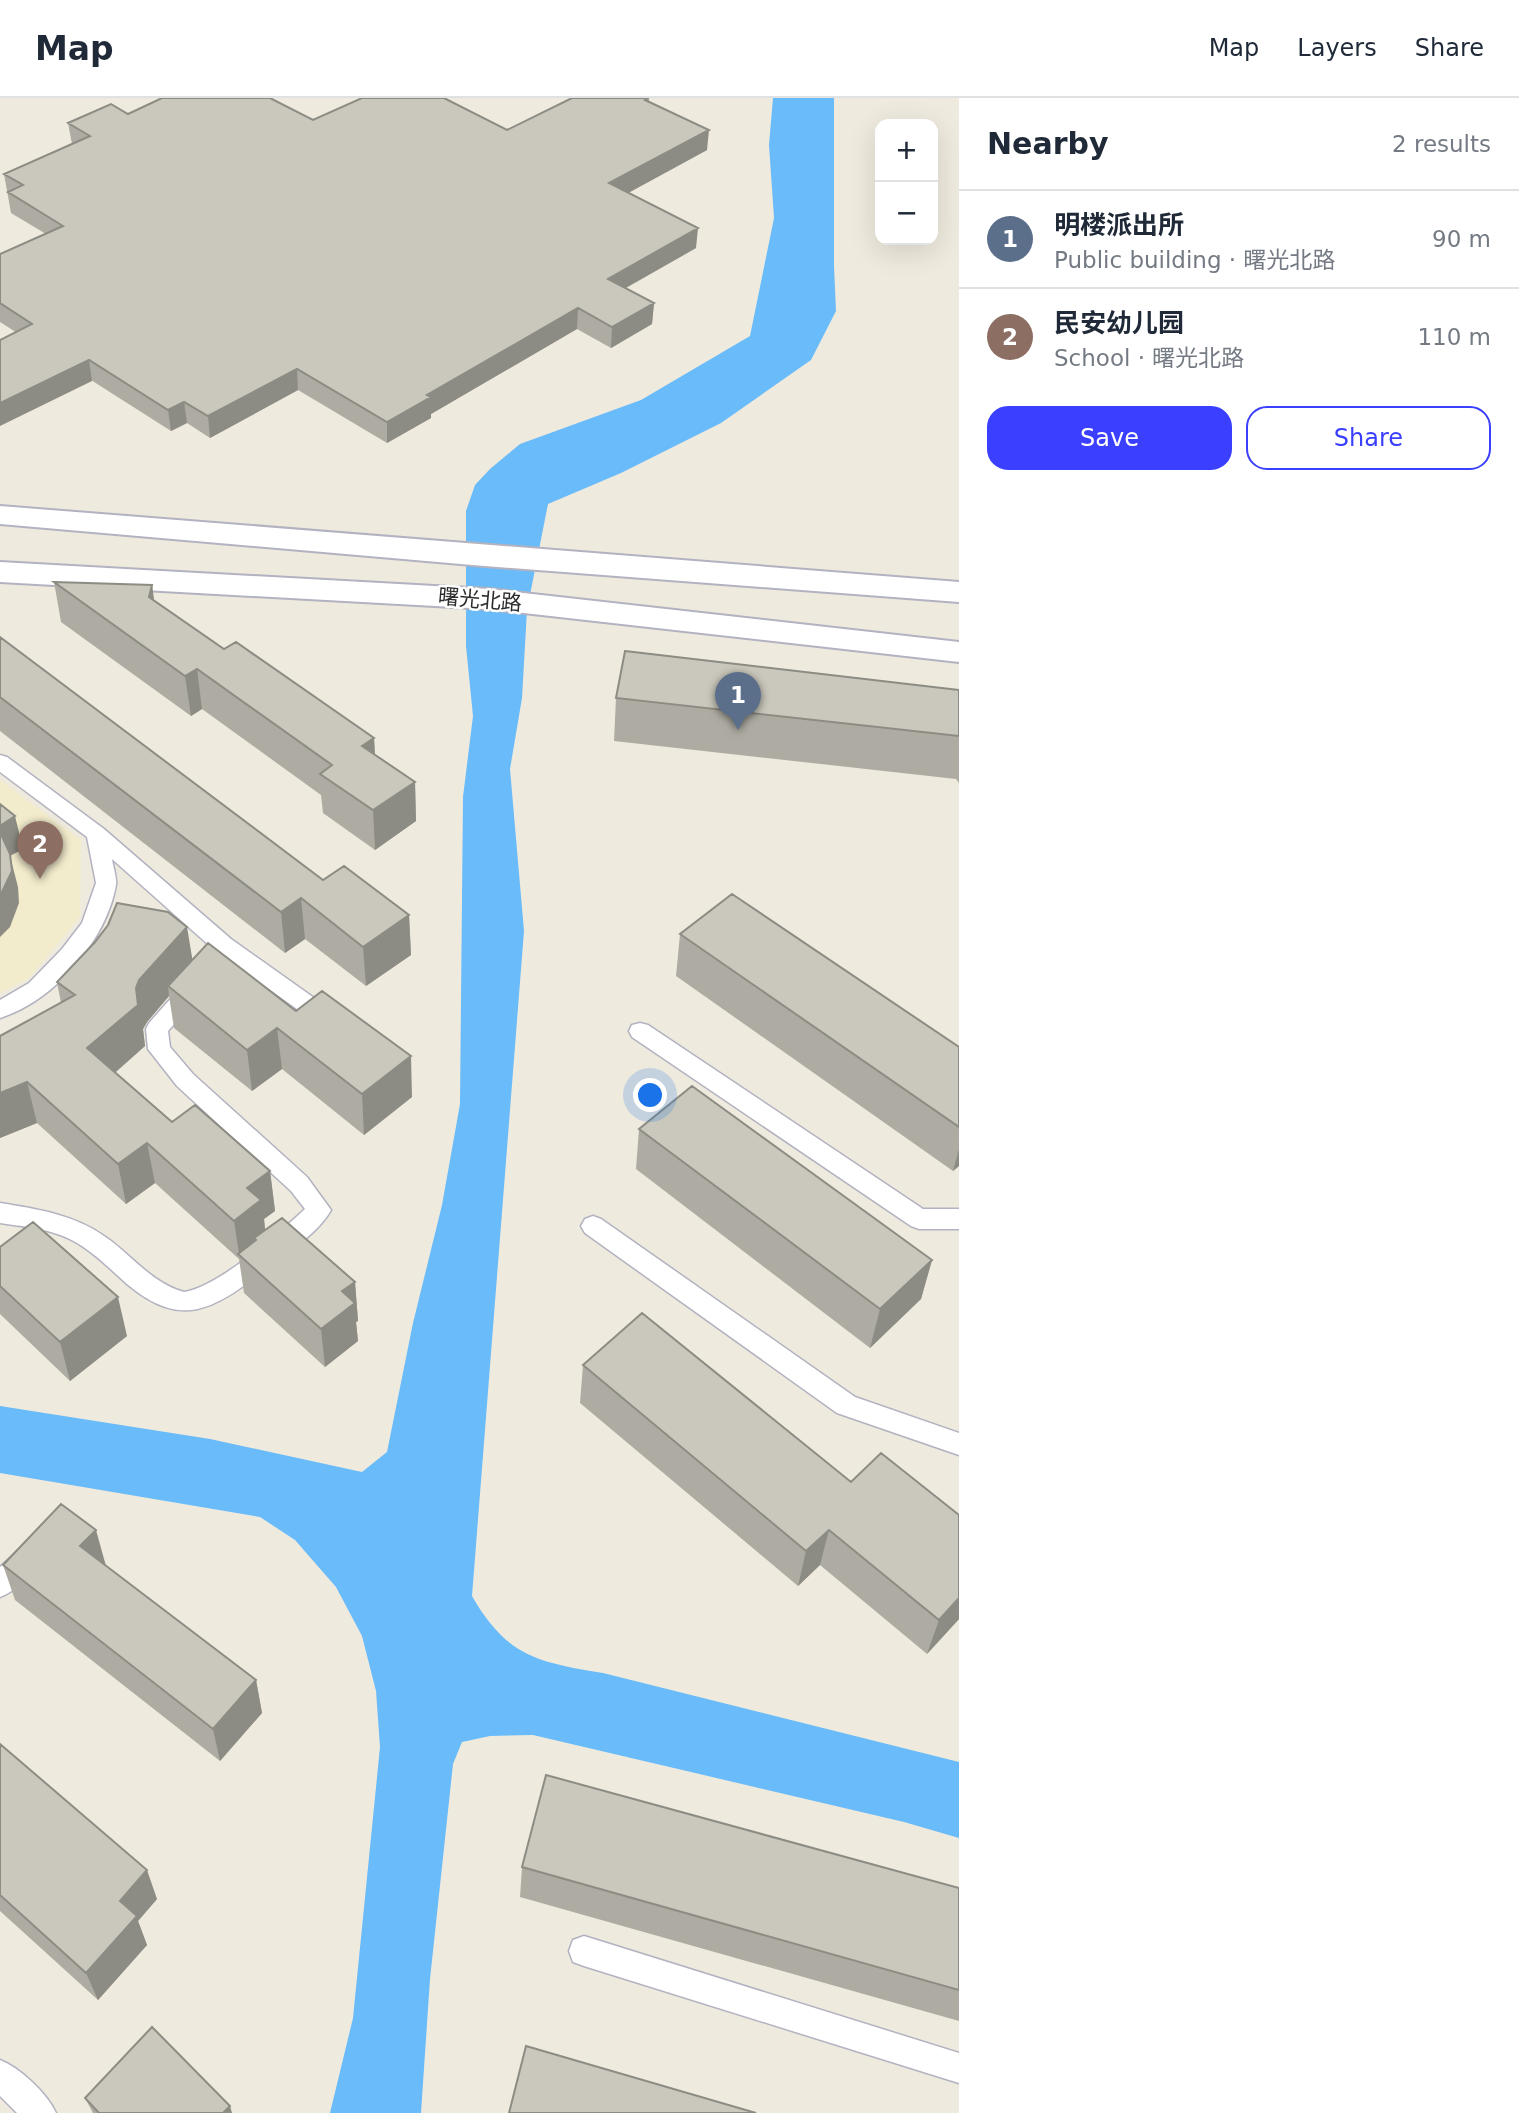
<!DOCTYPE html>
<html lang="en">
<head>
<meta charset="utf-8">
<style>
  :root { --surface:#fff; --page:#f6f6f7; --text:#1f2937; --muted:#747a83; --line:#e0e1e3; --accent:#3b3fff }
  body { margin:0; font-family:"DejaVu Sans","Noto Sans SC",sans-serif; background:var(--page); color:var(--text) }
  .controls { position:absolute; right:21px; top:21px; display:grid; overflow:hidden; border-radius:14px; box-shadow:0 7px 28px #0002 }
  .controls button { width:63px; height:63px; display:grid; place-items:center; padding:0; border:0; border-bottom:2px solid var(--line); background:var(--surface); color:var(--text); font:35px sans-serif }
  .you { position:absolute; left:651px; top:998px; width:24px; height:24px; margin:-18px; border:5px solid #fff; border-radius:50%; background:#1a73e8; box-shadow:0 0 0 10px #1a73e833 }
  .badge { display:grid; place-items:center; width:46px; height:46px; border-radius:50%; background:var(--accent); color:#fff; font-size:23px; font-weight:700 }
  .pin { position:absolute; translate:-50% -58px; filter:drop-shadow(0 2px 4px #0008) }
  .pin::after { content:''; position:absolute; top:37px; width:24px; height:21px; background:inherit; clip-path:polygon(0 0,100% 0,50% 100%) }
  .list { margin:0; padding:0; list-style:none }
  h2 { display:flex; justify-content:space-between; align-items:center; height:91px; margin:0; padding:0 28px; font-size:30px }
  h2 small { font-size:23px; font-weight:400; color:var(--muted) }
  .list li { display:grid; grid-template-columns:46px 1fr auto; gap:21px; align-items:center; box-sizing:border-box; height:98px; padding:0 28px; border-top:2px solid var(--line) }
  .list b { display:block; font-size:26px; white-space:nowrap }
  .list p { margin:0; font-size:23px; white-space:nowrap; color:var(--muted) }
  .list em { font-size:23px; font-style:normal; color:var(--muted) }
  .actions { display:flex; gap:14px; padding:21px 28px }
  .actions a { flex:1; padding:16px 0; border:2px solid var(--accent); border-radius:21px; text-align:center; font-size:24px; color:var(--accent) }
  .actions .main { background:var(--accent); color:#fff }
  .map { position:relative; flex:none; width:959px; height:2015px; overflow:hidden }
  header { display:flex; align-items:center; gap:42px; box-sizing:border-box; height:98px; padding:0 35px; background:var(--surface); border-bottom:2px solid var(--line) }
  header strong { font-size:33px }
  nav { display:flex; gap:38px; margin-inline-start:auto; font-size:24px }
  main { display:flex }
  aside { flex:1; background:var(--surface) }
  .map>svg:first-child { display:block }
  .education { fill:#f2eccc }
  .water { fill:#69bbf9 }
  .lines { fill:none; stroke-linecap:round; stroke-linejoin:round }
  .lane-casing { stroke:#b2b2c1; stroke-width:3 }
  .secondary-casing { stroke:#b2b2c1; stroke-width:4 }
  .lane { fill:#fff; fill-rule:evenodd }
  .secondary { fill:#fff; fill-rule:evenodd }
  .wall { fill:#aeaca2 }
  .shaded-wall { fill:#8d8c84 }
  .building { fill:#cac8bc; stroke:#8d8c84; stroke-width:2 }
  .labels { text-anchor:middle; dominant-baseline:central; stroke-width:5; stroke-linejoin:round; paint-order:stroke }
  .street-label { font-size:21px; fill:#2c2c2c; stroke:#fff }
</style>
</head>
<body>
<header>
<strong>Map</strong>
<nav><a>Map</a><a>Layers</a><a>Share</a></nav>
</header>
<main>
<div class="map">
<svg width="959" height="2015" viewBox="0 0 959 2015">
  <rect width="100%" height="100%" fill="#efeade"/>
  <path class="education" d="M0,682L81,742L80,819L29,880L0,895Z"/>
  <path class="water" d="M773,0H834V168L836,213L811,262L721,325L621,375L548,406L527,512L522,600L510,671L524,833L472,1498C507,1559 538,1564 603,1575L959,1664V1740L904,1724L533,1637L490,1638L462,1644L453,1666L430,1881L421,2015H330L353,1920L380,1649L376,1593L362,1538L336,1489L295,1442L260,1419L0,1375V1308L210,1341L362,1374L387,1354L413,1225L442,1107L460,1006L463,699L473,618L466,548V413L475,387L490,371L520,346L641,302L750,238L774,120L769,47Z"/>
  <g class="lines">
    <defs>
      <path id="lane" d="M0,657L7,659L104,731L231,841L338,917L341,923L338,929L330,931L322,929L226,860L212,884L168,933L170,949L193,976L307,1079L331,1112C318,1136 285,1156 264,1173C213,1211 182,1232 127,1186C111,1172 96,1156 77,1145C54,1131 26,1129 0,1125V1105C36,1111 73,1116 104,1138C131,1156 151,1185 184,1194C218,1189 279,1135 305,1111L291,1093L177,988L148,951L146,931L149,925L196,872L211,849L112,761C113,769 117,779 116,787C106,843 54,903 0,920V902L29,885L62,851L82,825L96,785L87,739L0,674Z
        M640,925L648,927L923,1111H959V1131H919L911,1128L632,939L629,933L632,927Z
        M593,1118L601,1121L855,1299L959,1335V1357L837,1315L585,1135L581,1128L585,1121Z
        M29,1447L38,1451L42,1459C35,1475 16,1493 0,1499V1469L20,1451Z
        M584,1838L959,1955V1985L584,1868L573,1864L569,1853L573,1842Z
        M0,1962C20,1970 47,1995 56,2015H17L0,1998Z"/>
      <path id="secondary" d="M0,408L959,484V504L472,467L0,426Z
        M0,464L489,491L959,544V564L489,511L0,484Z"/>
    </defs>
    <use href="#lane" class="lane-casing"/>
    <use href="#secondary" class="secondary-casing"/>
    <use href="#lane" class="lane"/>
    <use href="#secondary" class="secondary"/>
  </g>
  <path class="wall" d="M572,0H649V3L707,52L628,95L696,150L626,190L654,205L652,226L611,250L577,231L431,316V320L387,345L298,292L210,340L187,325L171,333L0,224V156L46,136L11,115L4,76L72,46L68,25L128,16L313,22L507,32Z
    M54,484L152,487L154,502L224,551L374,640L375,657L415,684L416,723L375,752L323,715L321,697L202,611L191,618L61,524Z
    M0,539L323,782L409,817L411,857L366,888L305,841L285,855L0,633Z
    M959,592V685L956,681L614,643L616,600Z
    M680,836L959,949V1068L953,1073L676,878Z
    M192,861L296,913L412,999L364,1037L282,971L252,993L174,930L169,898L147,924L143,931L145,948L115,975L172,1024L270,1073L275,1113L264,1121L265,1132L355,1184L358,1223L356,1224L358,1243L325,1269L244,1195L239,1161L155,1085L126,1106L37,1025L0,1040V938L61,905L57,884Z
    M639,1031L932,1162L921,1201L870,1250L636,1071Z
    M0,1149L127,1238L70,1283L0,1216Z
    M583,1267L851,1384L959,1417V1521L927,1556L820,1467L798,1488L580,1305Z
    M3,1467L106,1468L256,1582L262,1615L220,1663L15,1502Z
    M0,1646L157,1801L138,1823L147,1847L98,1902L0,1813Z
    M522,1769L959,1790V1923L520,1799Z
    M85,2000L232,2015H93Z"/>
  <path class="shaded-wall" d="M709,32L707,52L608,106L609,85Z
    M698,130L696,150L606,201L608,181Z
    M654,205L652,226L611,250L612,229Z
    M578,210L577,231L431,316V320L387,345V324L427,297Z
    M89,262L92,283L0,328V305Z
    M297,271L298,292L210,340L208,318Z
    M184,304L187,325L171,333L168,312Z
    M152,487L157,526L149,499Z
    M197,571L202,611L191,618L185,578Z
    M374,640L376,679L362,648Z
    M415,684L416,723L375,752L373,712Z
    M15,718L23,751L10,758L18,789L19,805L10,829L0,839V728Z
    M301,800L305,841L285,855L281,814Z
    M409,817L411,857L366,888L363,849Z
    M187,829L194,871L168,888L169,898L147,924L143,931L145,948L96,991L87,950L136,890L139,882Z
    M277,930L282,971L252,993L247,952Z
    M411,958L412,999L364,1037L362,996Z
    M27,984L37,1025L0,1040V995Z
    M147,1045L155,1085L126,1106L118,1066Z
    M959,1051V1068L953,1073Z
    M270,1073L275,1113L264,1121L266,1141L256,1142L254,1140L255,1150L239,1156L234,1123L247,1090Z
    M932,1162L921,1201L870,1250L880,1211Z
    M355,1184L358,1223L356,1224L358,1243L325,1269L321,1231L342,1193Z
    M118,1199L127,1238L70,1283L60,1244Z
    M96,1432L106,1468L80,1448Z
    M829,1432L820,1467L798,1488L806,1453Z
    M959,1500V1521L927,1556L939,1522Z
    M256,1582L262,1615L220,1663L213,1631Z
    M147,1772L157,1801L138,1823L147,1847L98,1902L86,1875L120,1803Z
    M230,2008L232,2015H223Z"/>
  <path class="building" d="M162,0H270L313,22L362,0H444L507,32L572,0H648L645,2L709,32L609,85L698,130L608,181L654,205L612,229L578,210L427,297L431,299L387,324L297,271L208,318L184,304L168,312L89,262L0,305V242L32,226L0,205V156L63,128L8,94L23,87L4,76L90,38L68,25L111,6L128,16Z
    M54,484L152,487L149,499L224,551L236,544L374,640L362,648L415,684L373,712L320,676L332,667L197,571L185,578Z
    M0,539L323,782L344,768L409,817L363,849L301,800L281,814L0,599Z
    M625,553L959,592V638L616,600Z
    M0,706L15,718L0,728Z
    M0,734L10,756L12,773L0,798Z
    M732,796L959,949V1029L680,836Z
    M117,805L168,814L187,829L139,882L136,890L138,907L87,950L172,1024L195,1007L270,1073L247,1090L261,1102L234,1123L147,1045L118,1066L27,984L0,995V938L75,897L57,884L95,844L108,827Z
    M208,845L296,913L322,893L411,958L362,996L277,930L247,952L168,888Z
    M692,988L932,1162L880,1211L639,1031Z
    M282,1120L355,1184L342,1193L355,1205L321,1231L238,1156L256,1142L254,1140Z
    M33,1124L118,1199L60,1244L0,1188V1149Z
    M642,1215L851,1384L881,1355L959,1417V1500L939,1522L829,1432L806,1453L583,1267Z
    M61,1406L96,1432L80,1448L256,1582L213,1631L3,1467Z
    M0,1646L147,1772L120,1803L137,1818L86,1875L0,1797Z
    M546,1677L959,1790V1892L522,1769Z
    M152,1929L230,2008L223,2015H99L85,2000Z
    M526,1948L756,2015H509Z"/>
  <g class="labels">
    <g class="street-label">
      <text transform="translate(480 502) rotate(5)">曙光北路</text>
    </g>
  </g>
</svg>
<div class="controls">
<button>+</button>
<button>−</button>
</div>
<div class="you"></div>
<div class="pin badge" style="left:738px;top:632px;background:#5c6f8a">1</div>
<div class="pin badge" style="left:40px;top:781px;background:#8d6e63">2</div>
</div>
<aside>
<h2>Nearby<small>2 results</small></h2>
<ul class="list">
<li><span class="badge" style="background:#5c6f8a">1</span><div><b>明楼派出所</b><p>Public building · 曙光北路</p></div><em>90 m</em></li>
<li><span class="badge" style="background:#8d6e63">2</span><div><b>民安幼儿园</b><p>School · 曙光北路</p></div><em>110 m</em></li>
</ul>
<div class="actions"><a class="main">Save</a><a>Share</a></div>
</aside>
</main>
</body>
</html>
